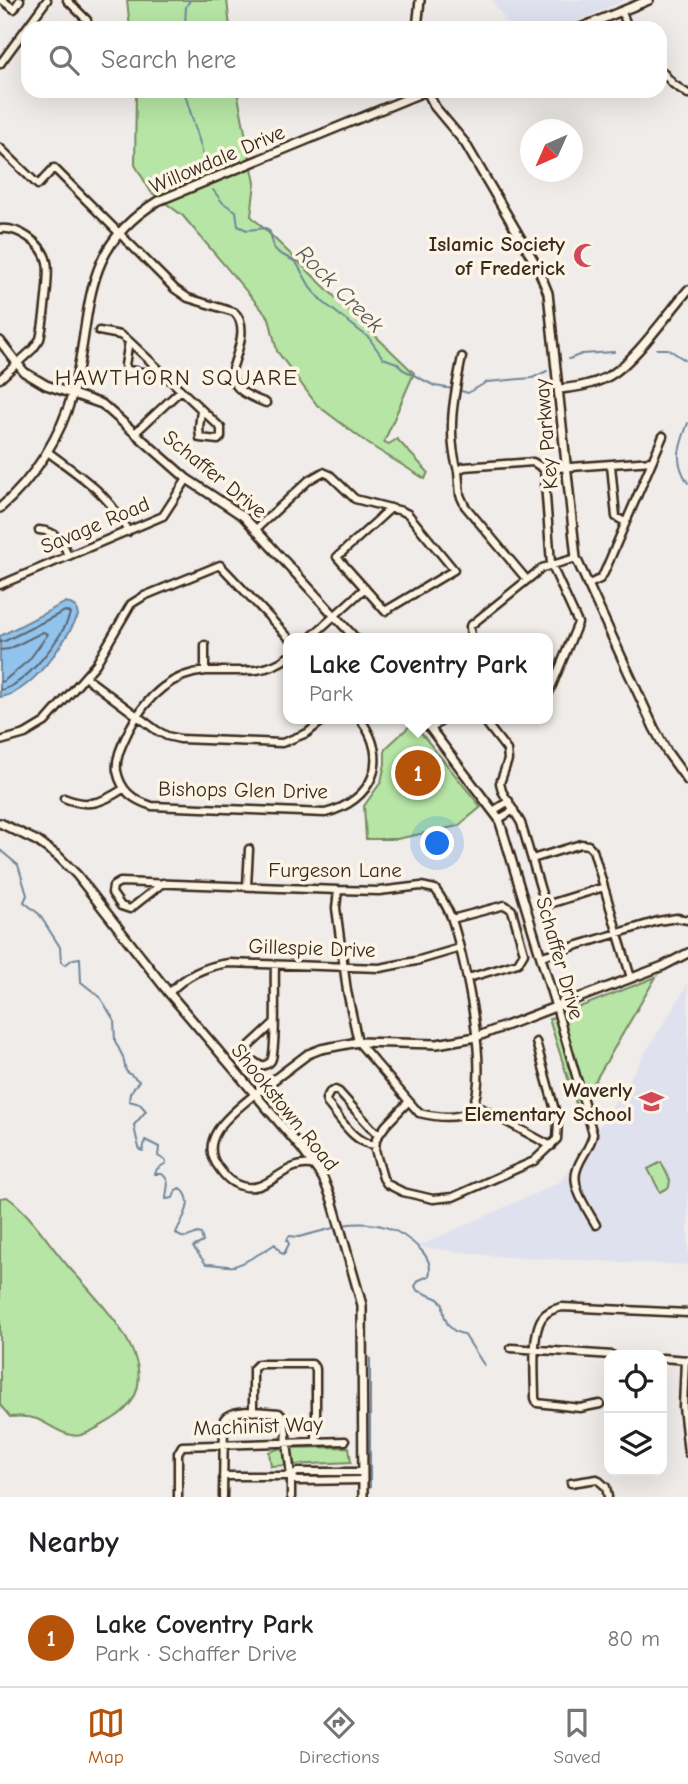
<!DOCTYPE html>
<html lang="en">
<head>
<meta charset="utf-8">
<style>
  :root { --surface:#fff; --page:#f2f2f2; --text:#202124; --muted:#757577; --line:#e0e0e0; --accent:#b45309 }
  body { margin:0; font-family:"Comic Neue",sans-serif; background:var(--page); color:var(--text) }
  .controls { position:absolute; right:21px; bottom:21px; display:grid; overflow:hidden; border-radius:14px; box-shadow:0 7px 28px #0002 }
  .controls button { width:63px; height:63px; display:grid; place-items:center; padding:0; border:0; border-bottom:2px solid var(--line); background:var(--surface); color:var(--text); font:35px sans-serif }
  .compass { position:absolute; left:520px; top:119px; width:63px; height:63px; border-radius:50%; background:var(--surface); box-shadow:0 7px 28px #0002; rotate:225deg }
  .you { position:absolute; left:438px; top:844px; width:24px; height:24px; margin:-18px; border:5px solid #fff; border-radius:50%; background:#1a73e8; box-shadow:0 0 0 10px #1a73e833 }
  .badge { display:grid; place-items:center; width:46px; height:46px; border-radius:50%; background:var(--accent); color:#fff; font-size:23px; font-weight:700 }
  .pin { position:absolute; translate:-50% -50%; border:4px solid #fff; box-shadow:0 2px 7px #0006 }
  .popup { position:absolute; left:283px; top:633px; width:270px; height:91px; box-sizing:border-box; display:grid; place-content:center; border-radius:14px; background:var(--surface); filter:drop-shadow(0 2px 5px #0005); font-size:23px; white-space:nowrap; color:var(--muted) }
  .popup b { font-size:26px; color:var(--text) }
  .popup::after { content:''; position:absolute; left:50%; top:100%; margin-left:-14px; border:14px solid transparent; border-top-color:var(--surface) }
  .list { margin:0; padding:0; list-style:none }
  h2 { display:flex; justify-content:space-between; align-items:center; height:91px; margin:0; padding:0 28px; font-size:30px }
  h2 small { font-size:23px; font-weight:400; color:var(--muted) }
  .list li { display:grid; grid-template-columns:46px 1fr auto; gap:21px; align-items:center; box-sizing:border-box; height:98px; padding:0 28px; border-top:2px solid var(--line) }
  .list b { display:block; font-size:26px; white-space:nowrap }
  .list p { margin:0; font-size:23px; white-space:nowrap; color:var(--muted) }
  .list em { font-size:23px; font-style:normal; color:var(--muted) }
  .icon { flex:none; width:38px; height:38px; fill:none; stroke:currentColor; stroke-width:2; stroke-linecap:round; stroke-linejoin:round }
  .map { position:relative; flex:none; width:688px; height:1497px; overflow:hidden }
  .search { position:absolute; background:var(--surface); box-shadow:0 7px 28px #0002; left:21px; right:21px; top:21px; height:77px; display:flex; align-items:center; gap:18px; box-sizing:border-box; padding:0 24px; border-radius:21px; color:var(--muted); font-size:26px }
  .sheet { height:189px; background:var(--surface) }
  nav { display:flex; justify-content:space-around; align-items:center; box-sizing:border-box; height:98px; border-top:2px solid var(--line); background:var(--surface); font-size:19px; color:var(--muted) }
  nav a { display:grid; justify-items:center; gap:4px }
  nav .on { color:var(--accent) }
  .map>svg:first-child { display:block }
  .built { fill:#dfe2ee }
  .green { fill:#b6e5a5; stroke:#788862; stroke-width:2 }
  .water { fill:#91c3ed; stroke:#6f869a; stroke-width:2 }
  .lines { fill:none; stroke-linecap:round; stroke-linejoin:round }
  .shore { stroke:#5d6771; stroke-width:2 }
  .stream { stroke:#6f869a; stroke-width:2 }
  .minor-casing { stroke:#3b2a1e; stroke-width:11 }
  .tertiary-casing { stroke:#3b2a1e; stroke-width:12 }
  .minor { stroke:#fcf5e5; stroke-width:6 }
  .tertiary { stroke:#fcf5e5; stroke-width:7 }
  .labels { text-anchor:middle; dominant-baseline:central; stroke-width:7; stroke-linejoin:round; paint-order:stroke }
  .street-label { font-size:21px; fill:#3b2a1e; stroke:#fcf5e5 }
  .poi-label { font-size:21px; font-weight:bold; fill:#3b2a1e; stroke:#fcf5e5; text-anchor:end }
  .water-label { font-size:23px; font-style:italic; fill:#55585c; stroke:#fcf5e5 }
  .neighbourhood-label { font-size:23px; letter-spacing:2px; fill:#3b2a1e; stroke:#fcf5e5 }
</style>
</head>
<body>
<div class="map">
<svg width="688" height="1497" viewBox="0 0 688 1497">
  <rect width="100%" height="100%" fill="#efece9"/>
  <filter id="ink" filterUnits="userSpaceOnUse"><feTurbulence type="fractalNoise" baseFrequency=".0143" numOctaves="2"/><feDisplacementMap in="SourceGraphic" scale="14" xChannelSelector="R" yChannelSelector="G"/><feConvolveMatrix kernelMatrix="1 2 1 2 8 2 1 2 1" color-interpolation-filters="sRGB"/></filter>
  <g filter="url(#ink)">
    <path class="built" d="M491,0H625L563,28H511Z
      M688,984V1265L505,1257L417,1247L558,1183L574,1168Z"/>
    <path class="green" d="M127,0H227L230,28H130Z
      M136,91H237L255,183L251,216L414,373L384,442L389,444L397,439L428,472L425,479L370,445L317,405L277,351L269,318L183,216L151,192L135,165Z
      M413,723L481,807L458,826L397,839H366L364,806L381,782L385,764V749Z
      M656,977L578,1110L549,1019Z
      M661,1162L670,1180L669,1187L660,1192L648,1169Z
      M7,1197C31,1214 48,1243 67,1265C99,1302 179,1376 114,1418C104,1424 92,1432 81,1435C67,1439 49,1424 37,1419C28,1416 19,1416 10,1417L0,1405V1198Z
      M349,1447L351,1462L271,1466L269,1452L281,1448Z"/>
    <path class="water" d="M66,602L76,607L78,616C64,643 32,693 0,697V636Z"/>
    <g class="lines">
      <path class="shore" d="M0,642L5,641L65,611L70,613C65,636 24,687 0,690
        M0,650L9,649L43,632L48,634L29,660L4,681L0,682"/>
      <path class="stream" d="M180,28L185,24L186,7L190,0
        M184,91L202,150L204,170
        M213,190L223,203L236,211L238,226L247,230L266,228L270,232L274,248L279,253L296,262L312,290L323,302L369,338L383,358L397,363L402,369L435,386L453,389
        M657,349H668L688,362
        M569,359L582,354L614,352
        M458,390L468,393L487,382L532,378L547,371
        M688,423C679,448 673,459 688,483
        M0,850L18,865L27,895L24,902L39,914L60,947L61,962L65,965L73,959L80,958L81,982L100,997L114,1020L115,1041L123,1057L126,1071L139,1081L130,1093L129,1101L140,1104L146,1111L134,1125C135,1131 138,1145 140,1150L143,1151L145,1140L159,1147L158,1156L166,1161V1163L157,1169L155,1174H162C172,1182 166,1189 166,1199L173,1198L176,1190L180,1188C197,1201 182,1218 176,1233C183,1241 189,1236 198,1233L201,1234L203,1242L193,1247L206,1264C215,1264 225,1267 234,1266C241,1265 268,1249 275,1244L281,1253L284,1254L289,1244L287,1240L289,1236L299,1237L337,1227
        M342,1225C375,1220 399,1227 422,1251C428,1258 432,1266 429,1276L419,1280L415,1286L417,1290L438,1299L443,1304C443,1318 448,1332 464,1334L484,1365
        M370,1488V1358"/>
      <defs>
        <path id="minor" d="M2,0L14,9L20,0
          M67,0L87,20L79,28
          M622,12L628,28
          M0,64L47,0
          M660,69L673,84L688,94
          M0,148L38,185L54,168L175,289L188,298L234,312C250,326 236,355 231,373C233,391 251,397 266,403
          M0,229C18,227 43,243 47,262C50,273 43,327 40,339L33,349L0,379
          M99,331L120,335L129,341L221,428V437L218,440L200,438L199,428L201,410
          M129,341L125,365L127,370L165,375
          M136,432L181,390
          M48,452C81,477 109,493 128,532
          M611,465L616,517L625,522
          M544,469L551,564L578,623L548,695
          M458,471C446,432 454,396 462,357
          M256,529L309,480L323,472L330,475L355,499L402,511L408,514L454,570L385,611L337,557L391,508
          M39,530C56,531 63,541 68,556
          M527,580L465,506L460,495L458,471L464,467L533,462L544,469L652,461
          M0,585L163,516L187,479
          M587,585L600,579L604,573L663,436
          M310,638L365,588
          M471,638L470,626L542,568L576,558
          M205,645V671
          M288,657C263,676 236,670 206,671C169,674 145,699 129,730C123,743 115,757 117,771C121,791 133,800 152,806L325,813C373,801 391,759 360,719
          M85,677L156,730L167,736L180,739L282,743L307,733L325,719
          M483,719L507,750L508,760L500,783L502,791L521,823L559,951
          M431,729L444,719
          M0,741L25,734L45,722L96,664L131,604L144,596L220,565L289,638
          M64,798C88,808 102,803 123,789
          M493,811L509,801
          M499,819L514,810
          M532,859L581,844L588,845L593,850L631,978
          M163,883L130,909L121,906L112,893L113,886L120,882L338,890L379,891L421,886L435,889C442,898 447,907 451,917C462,947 496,1092 467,1112C456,1120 432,1116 419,1113L358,1042L347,991L338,923L336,908L338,890
          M247,886L249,849
          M546,905L604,887
          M452,919L505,905L512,910L524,953L518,963L468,978
          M542,956L658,921L677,918L688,920
          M169,993C186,975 205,966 229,963L380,968L416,961L460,948
          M556,1007L593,1134C591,1147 581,1156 577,1169C570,1187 588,1210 596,1225
          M274,1023L247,1048L250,1059L261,1066C265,1065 268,1065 271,1061C277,1051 274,981 275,965
          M255,1094C235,1111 195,1138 219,1168C223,1174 228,1180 234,1183C268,1201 282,1157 315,1166
          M408,1102L386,1125L376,1139L375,1150L383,1178L387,1184L403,1192L433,1199L453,1197L534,1161L557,1139L558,1121L536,1042
          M474,1104L551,1146
          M375,1145C354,1144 340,1118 327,1103L326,1099L330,1092L335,1090L339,1092L374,1131L379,1134
          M511,1348L612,1355
          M662,1358L688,1360
          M685,1360L683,1407L688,1453
          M600,1404L580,1408L537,1403L535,1398C535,1379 531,1334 542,1318C547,1311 554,1309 562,1307L688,1313
          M253,1412V1369L258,1364H312L316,1369V1442
          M223,1476H291L297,1472H363
          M291,1476L297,1481L363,1480
          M571,1483L597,1479L606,1487L608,1497
          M178,1497V1453L182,1446L345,1441
          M223,1497L224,1419C233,1407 265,1412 279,1413L284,1418L291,1476V1497"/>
        <path id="tertiary" d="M417,28L420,0
          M580,28L649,0
          M427,91L435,107L465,143L538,268L548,293L576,558L654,728L667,752L688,781
          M0,341L24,372L46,385L102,404L187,479L243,516L355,638
          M560,389C577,387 592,385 607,377C631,366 669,312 688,290
          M0,508C34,479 61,436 73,392C94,314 77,250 158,201L426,91
          M423,719L499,819L556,1007
          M0,823L37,841L58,856L77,875L169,993L301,1148L323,1178L332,1200L362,1305L363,1497
          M255,1094L308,1054L321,1049L358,1042L437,1044L476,1037L663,966L688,953"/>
      </defs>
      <use href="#minor" class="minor-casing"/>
      <use href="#tertiary" class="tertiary-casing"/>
      <use href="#minor" class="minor"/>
      <use href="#tertiary" class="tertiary"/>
    </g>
  </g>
  <defs>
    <symbol id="mosque-bare" viewBox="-9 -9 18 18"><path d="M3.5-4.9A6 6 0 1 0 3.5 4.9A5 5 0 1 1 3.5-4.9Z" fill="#d1495b" stroke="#fcf5e5" stroke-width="2.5" paint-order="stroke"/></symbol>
    <symbol id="school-bare" viewBox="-9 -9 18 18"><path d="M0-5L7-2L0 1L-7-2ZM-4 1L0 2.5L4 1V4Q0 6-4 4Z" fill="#d1495b" stroke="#fcf5e5" stroke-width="2.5" paint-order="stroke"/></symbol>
  </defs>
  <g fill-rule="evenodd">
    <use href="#mosque-bare" x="568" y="238" width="35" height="35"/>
    <use href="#school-bare" x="634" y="1084" width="35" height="35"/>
  </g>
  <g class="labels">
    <g class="street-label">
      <text transform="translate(217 159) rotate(-23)">Willowdale Drive</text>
      <text transform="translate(546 434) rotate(-95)">Key Parkway</text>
      <text transform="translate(215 474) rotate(39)">Schaffer Drive</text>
      <text transform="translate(95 525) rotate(-23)">Savage Road</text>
      <text transform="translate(243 790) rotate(1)">Bishops Glen Drive</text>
      <text x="335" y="870">Furgeson Lane</text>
      <text transform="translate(312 948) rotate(2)">Gillespie Drive</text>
      <text transform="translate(560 958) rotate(74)">Schaffer Drive</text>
      <text transform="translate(285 1107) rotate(51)">Shookstown Road</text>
      <text transform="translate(258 1426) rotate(-2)">Machinist Way</text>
    </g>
    <g class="poi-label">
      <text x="565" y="244">Islamic Society<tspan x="565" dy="24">of Frederick</tspan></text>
      <text x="632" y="1090">Waverly<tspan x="632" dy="24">Elementary School</tspan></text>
    </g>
    <g class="water-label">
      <text transform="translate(340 289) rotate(45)">Rock Creek</text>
    </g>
    <g class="neighbourhood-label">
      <text x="177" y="377">HAWTHORN SQUARE</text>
    </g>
  </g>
</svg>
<div class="controls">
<button><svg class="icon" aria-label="locate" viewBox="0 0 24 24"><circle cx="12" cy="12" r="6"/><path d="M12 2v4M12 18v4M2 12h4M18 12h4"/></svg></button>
<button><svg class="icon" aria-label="layers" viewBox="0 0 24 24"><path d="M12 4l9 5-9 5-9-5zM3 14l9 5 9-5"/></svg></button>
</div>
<svg class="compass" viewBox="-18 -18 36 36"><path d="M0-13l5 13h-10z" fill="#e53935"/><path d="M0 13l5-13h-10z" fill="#757577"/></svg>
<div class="you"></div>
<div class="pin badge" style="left:418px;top:773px">1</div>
<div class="popup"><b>Lake Coventry Park</b>Park</div>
<div class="search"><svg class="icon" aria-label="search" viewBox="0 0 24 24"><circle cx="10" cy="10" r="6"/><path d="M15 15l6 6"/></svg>Search here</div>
</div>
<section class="sheet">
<h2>Nearby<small></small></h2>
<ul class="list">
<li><span class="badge">1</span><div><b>Lake Coventry Park</b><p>Park · Schaffer Drive</p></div><em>80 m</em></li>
</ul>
</section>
<nav>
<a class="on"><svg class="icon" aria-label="map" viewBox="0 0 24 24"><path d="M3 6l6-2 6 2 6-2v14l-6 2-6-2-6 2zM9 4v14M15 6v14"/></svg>Map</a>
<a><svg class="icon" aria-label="directions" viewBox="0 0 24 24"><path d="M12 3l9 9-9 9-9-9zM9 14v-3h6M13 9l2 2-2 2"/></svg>Directions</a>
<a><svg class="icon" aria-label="saved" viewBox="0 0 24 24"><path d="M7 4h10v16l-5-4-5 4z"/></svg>Saved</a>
</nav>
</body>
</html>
